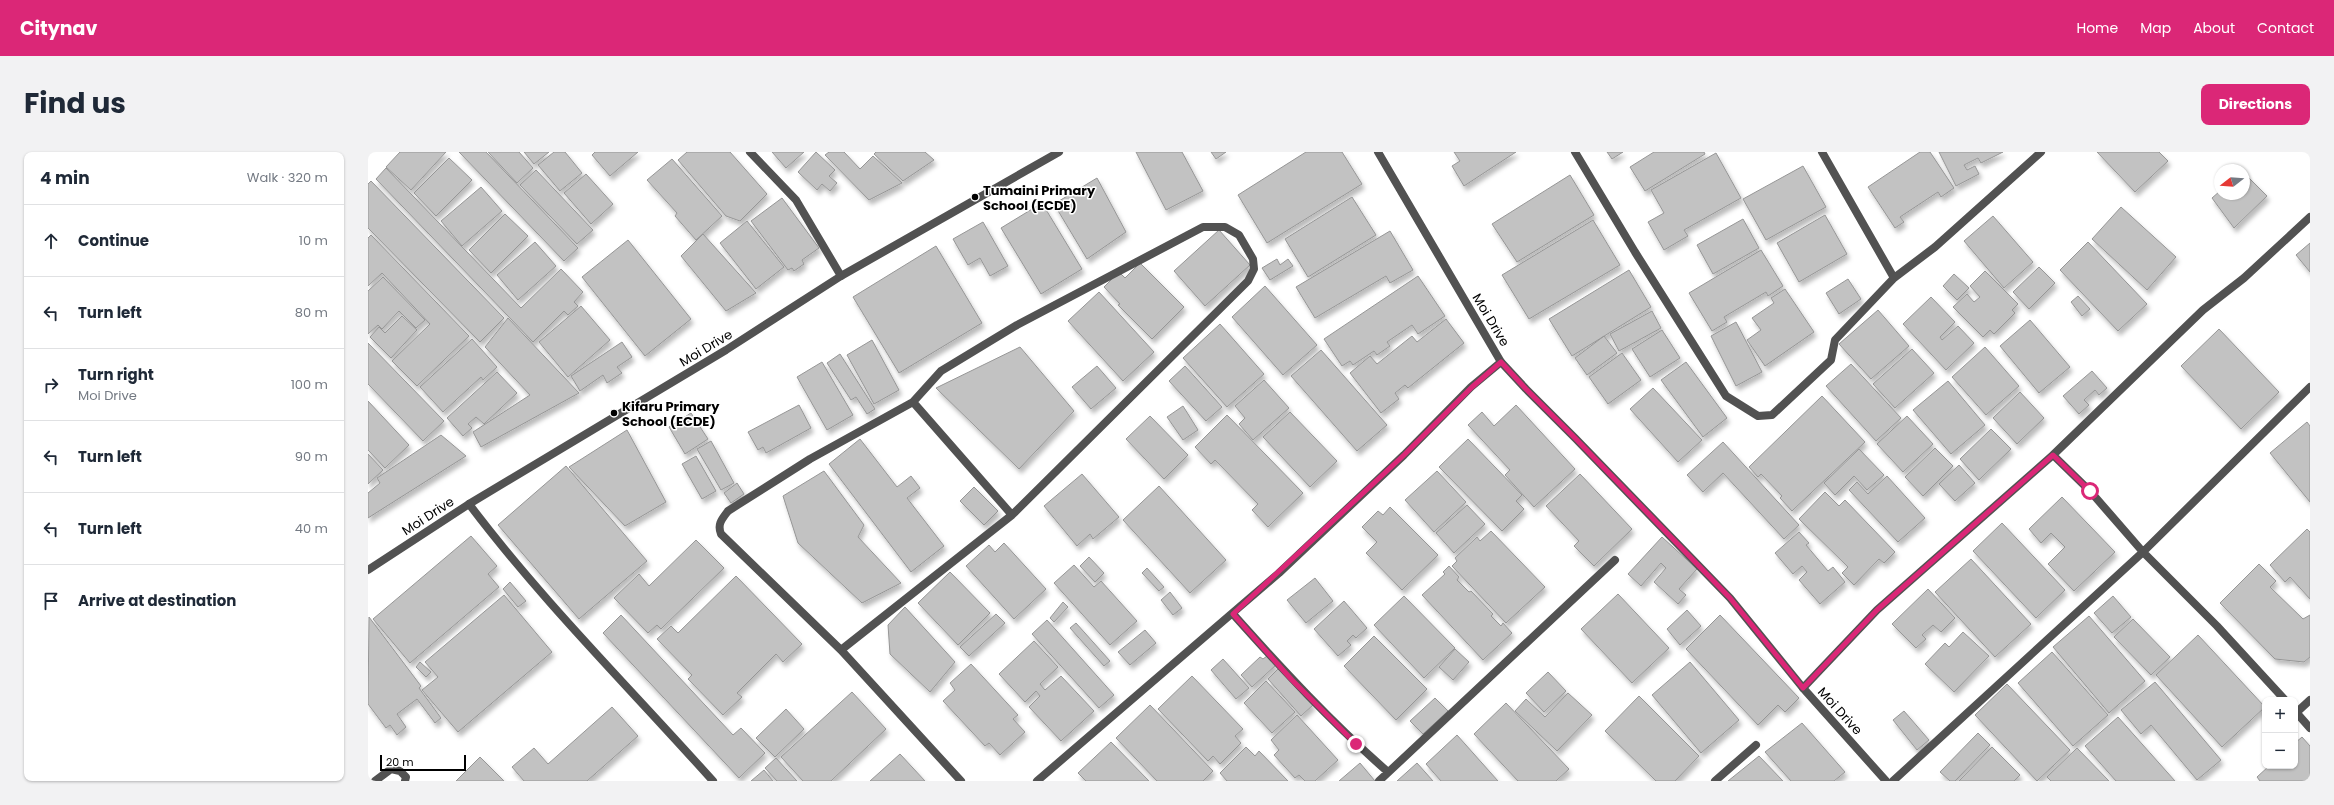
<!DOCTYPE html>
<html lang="en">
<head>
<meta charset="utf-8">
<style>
  :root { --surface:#fff; --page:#f2f2f3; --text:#1f2937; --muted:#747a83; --line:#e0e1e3; --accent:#db2777 }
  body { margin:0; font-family:Poppins,sans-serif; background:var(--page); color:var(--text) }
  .controls { position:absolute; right:12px; bottom:12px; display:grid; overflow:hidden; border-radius:8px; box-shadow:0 1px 3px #0004 }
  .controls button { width:36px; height:36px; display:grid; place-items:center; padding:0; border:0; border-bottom:1px solid var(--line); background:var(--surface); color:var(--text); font:20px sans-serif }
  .compass { position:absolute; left:1846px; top:12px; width:36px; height:36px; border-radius:50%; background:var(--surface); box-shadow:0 1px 3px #0004; rotate:253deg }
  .scale { position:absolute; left:12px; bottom:10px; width:86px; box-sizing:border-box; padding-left:4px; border:2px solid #000; border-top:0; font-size:11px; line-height:14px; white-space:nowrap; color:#000; -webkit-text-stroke:3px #fff; paint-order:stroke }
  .stop { position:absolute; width:12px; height:12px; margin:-9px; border:3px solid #db2777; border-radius:50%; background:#fff }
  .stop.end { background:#db2777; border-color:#fff; box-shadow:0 1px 4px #0008 }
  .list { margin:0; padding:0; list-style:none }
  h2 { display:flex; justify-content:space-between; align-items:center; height:52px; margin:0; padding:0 16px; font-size:17px }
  h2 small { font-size:13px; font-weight:400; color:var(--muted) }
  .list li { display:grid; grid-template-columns:26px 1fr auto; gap:12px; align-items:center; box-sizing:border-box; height:72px; padding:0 16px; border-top:1px solid var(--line) }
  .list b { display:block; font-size:15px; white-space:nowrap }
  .list p { margin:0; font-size:13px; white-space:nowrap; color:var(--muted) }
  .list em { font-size:13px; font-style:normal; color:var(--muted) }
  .icon { flex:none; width:22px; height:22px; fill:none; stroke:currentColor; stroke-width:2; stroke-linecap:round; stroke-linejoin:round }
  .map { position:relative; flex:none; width:1942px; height:629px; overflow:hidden; border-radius:8px }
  header { display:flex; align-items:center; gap:24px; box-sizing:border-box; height:56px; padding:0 20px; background:var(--accent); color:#fff }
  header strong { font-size:19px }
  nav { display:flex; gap:22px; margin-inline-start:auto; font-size:14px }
  .intro { display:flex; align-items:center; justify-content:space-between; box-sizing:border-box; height:96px; padding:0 24px }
  h1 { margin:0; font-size:28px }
  .button { padding:10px 18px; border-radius:8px; background:var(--accent); color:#fff; font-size:14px; font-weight:700 }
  main { display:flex; gap:24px; padding:0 24px }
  aside { flex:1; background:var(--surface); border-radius:8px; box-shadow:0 1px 3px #0004 }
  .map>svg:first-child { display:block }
  .building { fill:#c2c2c2; stroke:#969696; filter:url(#shadow) }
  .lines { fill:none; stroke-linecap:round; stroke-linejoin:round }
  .service { stroke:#525252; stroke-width:8 }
  .minor { stroke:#525252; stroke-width:8 }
  .tertiary { stroke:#525252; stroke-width:8 }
  .route { stroke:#db2777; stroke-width:5 }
  .poi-dot { fill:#000; stroke:#fff; stroke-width:1.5 }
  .labels { text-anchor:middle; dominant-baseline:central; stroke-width:3; stroke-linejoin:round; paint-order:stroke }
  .poi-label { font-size:13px; font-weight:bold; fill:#000; stroke:#fff; text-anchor:start }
  .street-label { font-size:13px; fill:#000; stroke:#fff }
</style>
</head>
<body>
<header>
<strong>Citynav</strong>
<nav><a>Home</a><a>Map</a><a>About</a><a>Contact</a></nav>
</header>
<div class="intro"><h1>Find us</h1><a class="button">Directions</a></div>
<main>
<aside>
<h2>4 min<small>Walk · 320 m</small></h2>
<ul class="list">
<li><svg class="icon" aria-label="ahead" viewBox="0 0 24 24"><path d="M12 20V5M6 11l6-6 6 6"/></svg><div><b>Continue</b></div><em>10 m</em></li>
<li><svg class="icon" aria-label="left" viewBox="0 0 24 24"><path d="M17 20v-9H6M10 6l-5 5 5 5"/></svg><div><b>Turn left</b></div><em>80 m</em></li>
<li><svg class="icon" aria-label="right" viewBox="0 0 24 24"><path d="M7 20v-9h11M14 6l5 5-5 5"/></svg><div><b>Turn right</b><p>Moi Drive</p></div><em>100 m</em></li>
<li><svg class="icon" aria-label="left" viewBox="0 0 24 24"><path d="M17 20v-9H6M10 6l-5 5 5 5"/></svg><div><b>Turn left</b></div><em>90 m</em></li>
<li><svg class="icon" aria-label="left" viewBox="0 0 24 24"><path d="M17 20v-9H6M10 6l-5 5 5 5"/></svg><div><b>Turn left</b></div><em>40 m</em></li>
<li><svg class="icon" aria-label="arrive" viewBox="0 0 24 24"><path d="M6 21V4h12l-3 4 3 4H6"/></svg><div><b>Arrive at destination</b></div></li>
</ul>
</aside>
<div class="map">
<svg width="1942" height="629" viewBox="0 0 1942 629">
  <defs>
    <filter id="shadow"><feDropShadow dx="2.5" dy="4.5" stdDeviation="2" flood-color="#0004"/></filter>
  </defs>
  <rect width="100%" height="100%" fill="#fff"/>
  <path class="building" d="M32,0H78L43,38L18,15Z
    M91,0H118L210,96L196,109Z
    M120,0H151L165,16L149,31Z
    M156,0H181L166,12Z
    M186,0H197L214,21L192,39L170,13Z
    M227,0H270L242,24L224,3Z
    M319,0H362L399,42L372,69L358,64L310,8Z
    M404,0H436L418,16Z
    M448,0L467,18L461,24L469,31L462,39L454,32L449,38L430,20Z
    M461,0H476L492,17L505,4L534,31L501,48L457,3Z
    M508,0H557L566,8L535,29L506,2Z
    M768,0H814L835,39L798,58Z
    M843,0H858L848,7Z
    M938,0H974L994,32L899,91L870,43Z
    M1086,0H1148L1096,34L1084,14L1092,9Z
    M1239,0H1255L1244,7Z
    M1286,0H1336L1337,2L1277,39L1262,15Z
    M1552,0H1562L1586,36L1573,45L1570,40L1532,65L1536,70L1527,76L1500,35Z
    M1571,0H1635L1613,11L1610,6L1596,13L1599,18L1607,14L1611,22L1588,34Z
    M1729,0H1791L1800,9L1767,40Z
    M1348,1L1373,46L1316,78L1320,84L1296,98L1280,70L1296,61L1283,38Z
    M81,6L104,28L68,64L46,41Z
    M304,7L354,64L328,88L307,64L309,61L279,28Z
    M1435,14L1458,55L1398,88L1375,47Z
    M18,16L153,156L193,117L215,140L206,150L210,154L200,163L196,159L165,190L8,27Z
    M168,18L225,78L209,92L152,33Z
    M1876,21L1899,44L1866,76L1844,46L1852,39V42H1876Z
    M218,22L245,52L223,72L196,41Z
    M1202,23L1226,63L1149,110L1124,72Z
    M729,26L758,80L719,107L686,52Z
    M3,29L136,166L112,190L0,76V32Z
    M113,35L134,59L94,94L73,69Z
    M984,45L1008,83L940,125L917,87Z
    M414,46L451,96L434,108L436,112L426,119L424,116L420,118L383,69Z
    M674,51L714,117L673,142L633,76Z
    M1753,55L1808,105L1779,138L1724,87Z
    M137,62L160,84L123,121L101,98Z
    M1457,63L1479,102L1431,130L1409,91Z
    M1625,64L1665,110L1636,136L1596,89Z
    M1375,67L1391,96L1345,122L1329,93Z
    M1225,68L1252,113L1161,167L1134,123Z
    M379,69L416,115L388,137L352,91Z
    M615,70L640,114L622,124L612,106L600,113L585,87Z
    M851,78L882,113L837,154L806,119Z
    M1022,79L1045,118L1022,131L1018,124L947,166L928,135Z
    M335,82L388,141L358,159L313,104Z
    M3,83L101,184L49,234L24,209L62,172L14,121L0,134V86Z
    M260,88L323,167L277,204L214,125Z
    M167,90L188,114L150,148L129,123Z
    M1720,90L1779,152L1750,179L1692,118Z
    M1942,91V120L1928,103Z
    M568,94L614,171L531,221L485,145Z
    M1393,98L1415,134L1400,144L1398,140L1356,165L1359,170L1344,179L1321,141Z
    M909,107L912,113L920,107L925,114L902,128L894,116Z
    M772,111L816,155L784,187L750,153L752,152L736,135L751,120L757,126Z
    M1671,115L1687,131L1661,157L1645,140Z
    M1261,118L1283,155L1204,204L1181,167Z
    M1617,119L1650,152L1644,158L1647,161L1626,182L1622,178L1615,185L1585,155L1599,142L1606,150L1612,145L1602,134Z
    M1586,122L1601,136L1589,148L1575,134Z
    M1050,124L1077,164L1050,182L1044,173L1019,190L1022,194L1009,203L1006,199L985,213L982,209L974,214L956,187Z
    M15,125L57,168L48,176L31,159L14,177L10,173L0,182V139Z
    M1480,127L1493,147L1471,162L1458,141Z
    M897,134L949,193L915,223L864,165Z
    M1417,137L1446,180L1397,214L1379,188L1393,178L1384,166L1406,151L1403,146Z
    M731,140L786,200L755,229L700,169Z
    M1710,144L1722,157L1714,164L1703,150Z
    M1563,145L1587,170L1572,185L1574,188L1590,174L1606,191L1578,218L1535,172Z
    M213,154L242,188L200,225L171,190Z
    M1510,158L1541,194L1503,227L1471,192Z
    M1284,159L1293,176L1251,199L1242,182Z
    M34,164L49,178L23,206L2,185L11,175L17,181Z
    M140,166L211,241L113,295L105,280L162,243L117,195Z
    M1078,167L1096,191L1040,236L1037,233L1027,241L1031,247L1013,261L982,221L1002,204L1009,212L1044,184L1049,190Z
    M1662,168L1702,215L1671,241L1632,194Z
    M1368,170L1394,220L1368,234L1343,184Z
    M852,172L896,222L859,255L815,206Z
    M1851,177L1911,240L1873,277L1813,214Z
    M1294,178L1312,206L1282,225L1264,197Z
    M1236,184L1249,201L1219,223L1207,206Z
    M104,187L129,215L115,228L113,225L75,260L52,235Z
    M504,188L531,238L506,252L479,203Z
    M254,190L264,205L249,215L254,221L239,231L235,223L212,239L203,224Z
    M0,191L76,269L55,289L0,232Z
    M652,195L706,259L651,317L568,236Z
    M1617,195L1651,234L1618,263L1584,225Z
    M1544,197L1566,221L1527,256L1505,232Z
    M953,198L1019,273L989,299L923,224Z
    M1254,201L1273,228L1240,252L1221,225Z
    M472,202L507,257L499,262L488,245L483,248L459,211Z
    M454,210L485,263L459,278L429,225Z
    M1318,210L1359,266L1335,285L1293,228Z
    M1483,212L1533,266L1508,289L1458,234Z
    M729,214L748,236L723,257L704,235Z
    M817,214L854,255L838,269L801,229Z
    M1724,219L1739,236L1731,243L1727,238L1716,248L1721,253L1711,262L1695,244Z
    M129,220L149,241L116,272L108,265L100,272L104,276L95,284L79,266Z
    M896,228L921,256L885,288L871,272L877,266L867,254Z
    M1580,229L1617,273L1583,302L1545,258Z
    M1285,236L1334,288L1310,310L1262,257Z
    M1652,240L1676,266L1649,292L1625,266Z
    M1454,244L1497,290L1424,359L1412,346L1414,344L1393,322L1390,325L1381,315Z
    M0,249L41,293L17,316L0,298Z
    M431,253L443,276L398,301L395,295L390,298L380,280Z
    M1148,253L1207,317L1166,355L1137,323L1142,318L1100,273L1114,260L1126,274Z
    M815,254L830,278L815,288L799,265Z
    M922,260L969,309L942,335L895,285Z
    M323,261L340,287L317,302L301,275Z
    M859,263L935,341L900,375L884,358L890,352L847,308L843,312L827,295Z
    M782,264L820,303L796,327L758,287Z
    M1539,264L1565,292L1535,320L1509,292Z
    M1939,270L1942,274V350L1902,301Z
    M1623,277L1643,297L1611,328L1592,307Z
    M259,278L298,350L257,374L201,315Z
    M73,283L98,304L0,366V341L12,331L9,326Z
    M492,287L529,335L543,324L552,336L539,346L576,394L543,420L461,312Z
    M1100,287L1154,343L1148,349L1156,357L1134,379L1071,315Z
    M343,289L366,331L353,338L329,297Z
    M1355,290L1431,373L1416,387L1355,321L1335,340L1319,323Z
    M1567,296L1585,314L1555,344L1537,325Z
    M1491,297L1516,323L1499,338L1486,324L1467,343L1456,331Z
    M0,302L15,318L0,332Z
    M328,304L348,339L334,347L314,312Z
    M1591,313L1607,331L1587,349L1571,332Z
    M198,314L279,409L211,467L130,373Z
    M456,319L496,373L490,385L533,431L494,451L430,391L415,344Z
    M1069,319L1098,350L1066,380L1037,348Z
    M714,322L751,365L725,387L722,382L709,394L676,354Z
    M1212,322L1264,377L1226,414L1206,394L1211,389L1178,354Z
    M1519,324L1557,366L1530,390L1481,338L1489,330L1500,342Z
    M369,331L376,342L363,351L356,341Z
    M791,334L858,408L822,441L755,368Z
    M606,335L630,359L616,373L592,349Z
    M1457,340L1471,354L1477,348L1527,400L1516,411L1511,407L1486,433L1474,421L1480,415L1431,367Z
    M1694,345L1747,400L1706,439L1680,412L1697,395L1683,381L1673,391L1661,377Z
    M1099,353L1117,372L1086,401L1068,381Z
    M1022,355L1070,403L1034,438L998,401L1009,390L994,375L1010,359L1015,363Z
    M1634,371L1697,438L1668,466L1605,399Z
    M1939,377L1942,380V447L1922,425L1917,430L1902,413Z
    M1123,379L1177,435L1138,471L1084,414L1089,409L1087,406L1109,385L1112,389Z
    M1431,380L1441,391L1438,393L1460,419L1465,415L1477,430L1452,452L1431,428L1439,420L1434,414L1425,422L1407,401Z
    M103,384L129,414L120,422L131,435L42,511L5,467Z
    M1294,385L1329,417L1311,437L1318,443L1310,452L1286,430L1298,416L1293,411L1273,434L1260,422Z
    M328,388L356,416L293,477L289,473L280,481L246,446L271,422L281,434Z
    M636,391L678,437L646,467L598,414L621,393L627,400Z
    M721,405L736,421L727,430L712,414Z
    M1603,407L1663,472L1627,505L1567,440Z
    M1891,412L1908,429L1902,435L1935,467L1942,463V505L1936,510L1907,507L1852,451Z
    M706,413L726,435L733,429L769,469L742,493L686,431Z
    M1081,414L1091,425L1089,428L1101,440L1103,439L1125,462L1123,464L1133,474L1135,471L1144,481L1115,508L1054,443L1077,422L1075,420Z
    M779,416L796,435L791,439L774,421Z
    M582,420L622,461L590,493L550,451Z
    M368,424L434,492L415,510L408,502L369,541L374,545L355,563L320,527L324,523L289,487L303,474L310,481Z
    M947,426L965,449L938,471L919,448Z
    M142,430L158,449L150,455L135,437Z
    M1560,437L1587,466L1573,480L1565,473L1554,483L1558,487L1548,496L1524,472Z
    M802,440L814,456L805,463L793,448Z
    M1250,442L1301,496L1264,531L1213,477Z
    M136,443L184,500L90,580L54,538L70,525L57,510Z
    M1036,444L1087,496L1056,526L1006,473Z
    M1745,444L1763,465L1744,481L1726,461Z
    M976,449L999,476L988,486L985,483L979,489L983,493L970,504L946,477Z
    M695,450L700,455L686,470L682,466Z
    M537,455L587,510L562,540L522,502L520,473Z
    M1319,458L1333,474L1312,493L1299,477Z
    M628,462L637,471L601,504L592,495Z
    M253,463L365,583L373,576L397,601L371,626L235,481Z
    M1352,463L1431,546L1417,560L1410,553L1390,573L1318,497Z
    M1721,464L1777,529L1741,561L1685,495Z
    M1,465L53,534L51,536L73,566L67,571L49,547L29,562L38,575L29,583L22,573L18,576L0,552Z
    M1765,467L1802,505L1783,523L1746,485Z
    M679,468L746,543L731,556L664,482Z
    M708,471L742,509L736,514L702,476Z
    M777,478L788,491L762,513L750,500Z
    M1595,480L1621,504L1586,540L1557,512L1577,491L1581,495Z
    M1830,483L1897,555L1854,595L1788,523Z
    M1006,484L1059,537L1028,568L976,514Z
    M666,489L690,515L672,532L677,538L693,524L726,559L693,589L661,555L672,544L668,539L657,550L631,522Z
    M1087,497L1101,510L1085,528L1071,515Z
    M1684,500L1740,563L1705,594L1650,531Z
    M899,504L908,513L884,535L873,523L892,505L895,507Z
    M855,507L881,536L868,547L843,518Z
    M52,510L63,520L58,525L48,515Z
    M1322,510L1371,568L1333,601L1284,543Z
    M603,512L650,563L645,567L657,580L632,603L621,591L617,594L575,549L587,538L582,531Z
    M911,516L945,553L933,564L900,527Z
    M1180,520L1198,539L1176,560L1158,541Z
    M824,524L875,577L867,584L873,591L852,612L845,604L840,609L790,557Z
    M898,529L927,560L904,581L876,551Z
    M1787,530L1853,608L1829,628L1783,573L1773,582L1753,558Z
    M1639,532L1702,598L1669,629L1607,563Z
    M484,540L518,577L463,629H435L413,605Z
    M1200,541L1224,563L1189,599L1147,559L1158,547L1177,565Z
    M1271,544L1331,604L1307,629H1288L1237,579Z
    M1067,546L1080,559L1055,582L1042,569Z
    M1138,551L1201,617L1188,629H1150L1106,582Z
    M782,553L845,619L835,629H789L748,586Z
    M244,555L270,584L219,629H156L144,615L166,596L180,612Z
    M418,557L436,577L407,605L388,586Z
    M1536,559L1561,588L1549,598L1525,568Z
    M929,563L970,608L947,629H937L931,623L927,626L906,603L911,598L903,588Z
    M1750,565L1807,629H1748L1717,594Z
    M1434,571L1477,620L1466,629H1423L1397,600Z
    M1610,581L1622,593L1587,629H1582L1572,620Z
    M1089,583L1130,629H1073L1058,612Z
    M1934,585L1942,594V629H1892L1889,625L1901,614H1927V591Z
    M743,590L781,629H718L710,621Z
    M878,595L887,604L891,599L920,629H859L852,621Z
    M1624,595L1652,623L1646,629H1591Z
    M1709,596L1741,629H1683L1679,625Z
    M532,602L557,629H502Z
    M1391,604L1415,629H1360Z
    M112,605L136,629H88Z
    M408,606L429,629H409L397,616Z
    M992,611L1007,629H971Z
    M1049,611L1065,629H1029Z
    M396,618L405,629H383Z"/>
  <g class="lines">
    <path class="service" d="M7,629L23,617L32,619L38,625L37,629"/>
    <path class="minor" d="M382,0L428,48L473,124
      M1207,0L1267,100L1358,244L1390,264L1404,263L1463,208L1467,188L1526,126L1454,0
      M1526,126L1567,95L1673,0
      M545,250L644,363
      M1685,303L1835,158L1876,126L1942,65
      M101,352C175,450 263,537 345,629
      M865,462C914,517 964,571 1020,620
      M473,498L644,363L880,129L886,117L885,107L871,83L857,75H835L649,173L573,219L545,250L442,307L360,359C354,367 349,372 353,382L473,498L593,629
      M1435,536L1509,458L1685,303L1722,339L1775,400L1849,474L1917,548
      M1927,559L1942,576
      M1929,560L1942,548
      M669,629L911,421L1036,303L1103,235L1133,210
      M1011,629L1247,408
      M1347,629L1388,593
      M1525,629L1775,400L1942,235"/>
    <path class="tertiary" d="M1010,0L1133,210L1158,237L1207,286L1362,446L1435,536L1518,629
      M0,418L101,352L358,198L473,124L691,0"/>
  </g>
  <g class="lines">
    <path class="route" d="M988,592L924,528L865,462L1036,303L1104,235L1133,210L1158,237L1207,286L1362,446L1435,536L1509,458L1685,303L1722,339"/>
  </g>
  <g class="poi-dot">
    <circle cx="607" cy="45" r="4"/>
    <circle cx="246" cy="261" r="4"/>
  </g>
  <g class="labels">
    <g class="poi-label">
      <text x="615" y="38">Tumaini Primary<tspan x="615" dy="15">School (ECDE)</tspan></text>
      <text x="254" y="254">Kifaru Primary<tspan x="254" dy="15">School (ECDE)</tspan></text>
    </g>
    <g class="street-label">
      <text transform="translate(1123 168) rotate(59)">Moi Drive</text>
      <text transform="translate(338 196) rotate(-31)">Moi Drive</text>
      <text transform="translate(60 364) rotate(-33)">Moi Drive</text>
      <text transform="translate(1472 559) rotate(48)">Moi Drive</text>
    </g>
  </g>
</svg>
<div class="controls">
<button>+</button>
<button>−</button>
</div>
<svg class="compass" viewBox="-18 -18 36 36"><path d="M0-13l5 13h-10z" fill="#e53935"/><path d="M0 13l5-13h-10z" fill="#747a83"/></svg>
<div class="scale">20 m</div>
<div class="stop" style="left:1722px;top:339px"></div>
<div class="stop end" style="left:988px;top:592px"></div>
</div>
</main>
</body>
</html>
